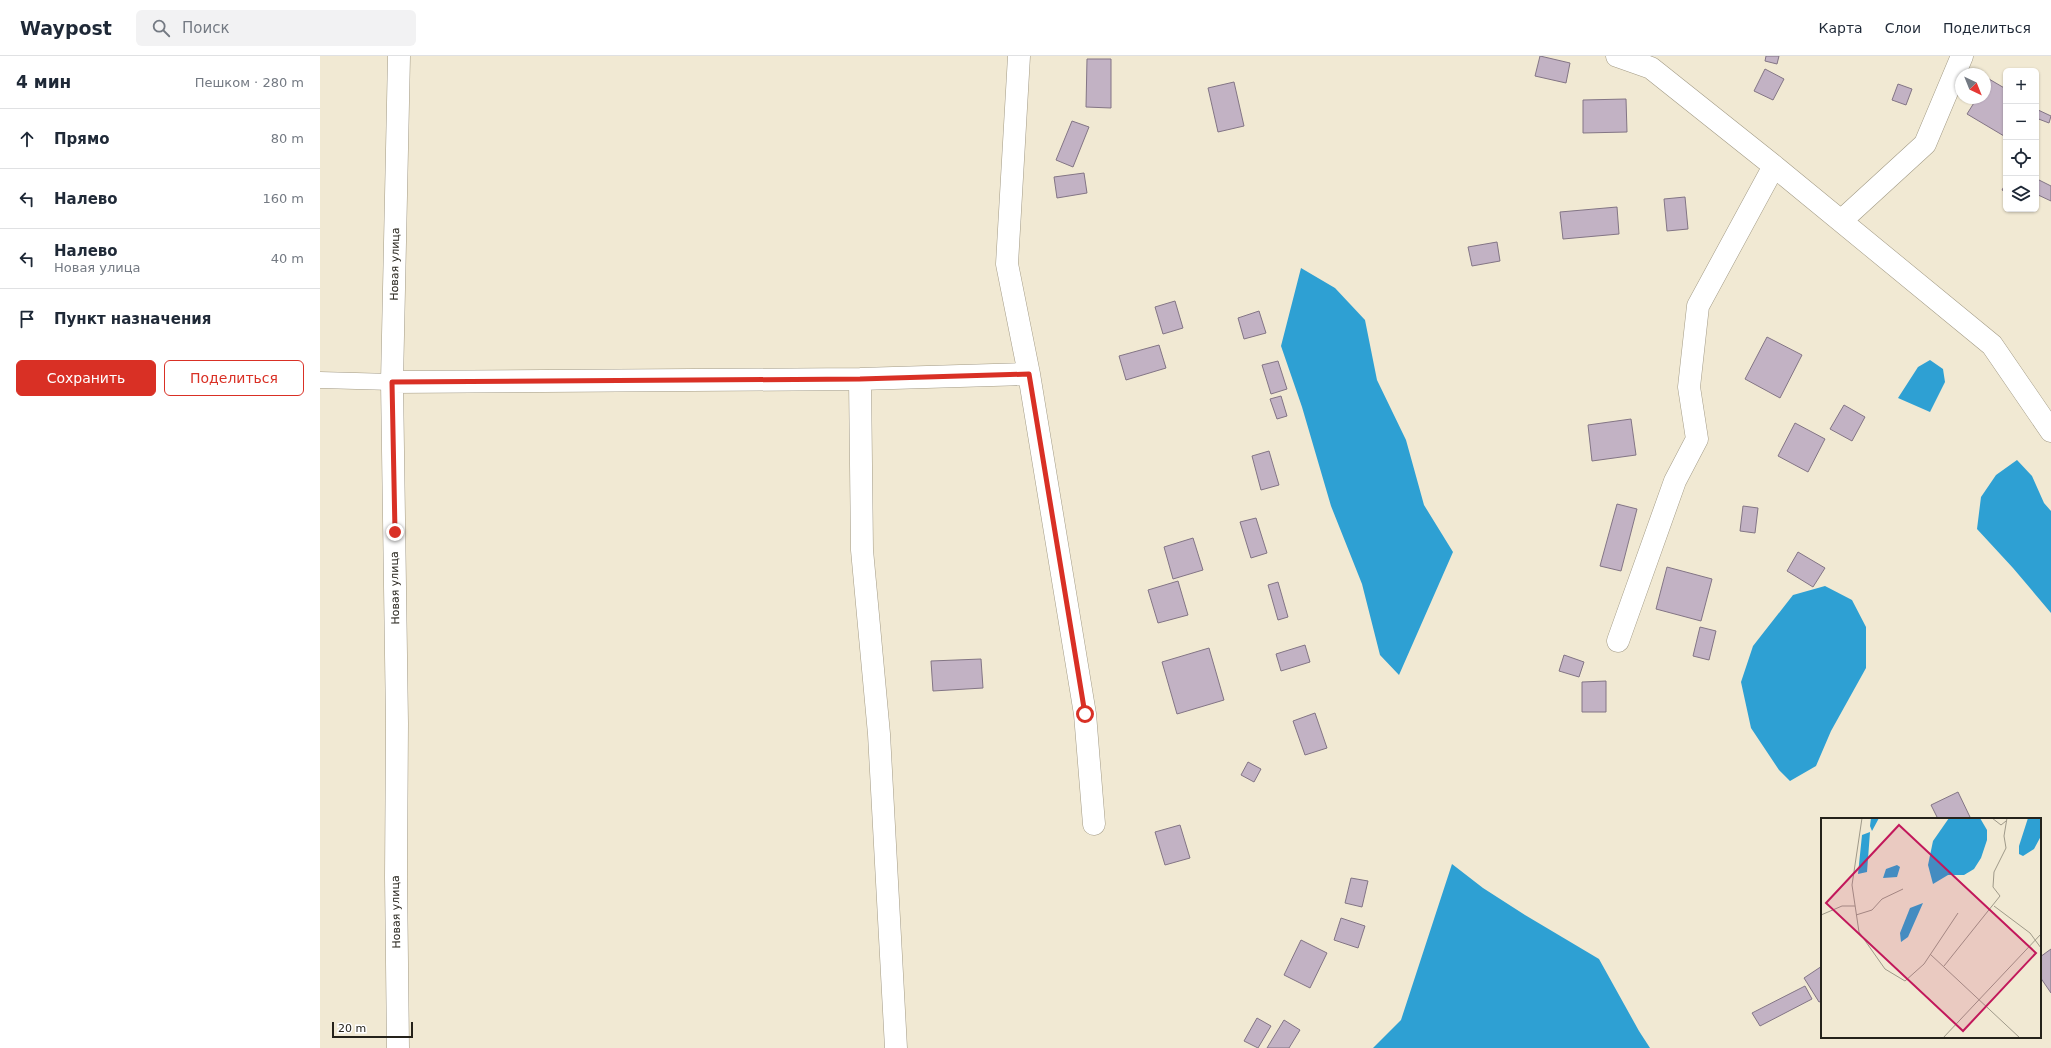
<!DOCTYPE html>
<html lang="ru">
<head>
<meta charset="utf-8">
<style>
  :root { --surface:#fff; --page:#f2f2f3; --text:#1f2937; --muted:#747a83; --line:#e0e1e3; --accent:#d93025 }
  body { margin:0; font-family:"DejaVu Sans",sans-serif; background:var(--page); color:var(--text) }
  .controls { position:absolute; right:12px; top:12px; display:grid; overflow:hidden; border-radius:6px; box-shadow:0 1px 3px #0004 }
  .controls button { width:36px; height:36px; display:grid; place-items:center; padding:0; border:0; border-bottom:1px solid var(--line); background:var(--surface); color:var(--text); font:20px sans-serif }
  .compass { position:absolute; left:1635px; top:12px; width:36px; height:36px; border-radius:50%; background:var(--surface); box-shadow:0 1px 3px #0004; rotate:137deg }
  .scale { position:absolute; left:12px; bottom:10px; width:81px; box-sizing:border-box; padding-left:4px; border:2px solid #25221a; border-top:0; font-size:11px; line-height:14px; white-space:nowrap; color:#25221a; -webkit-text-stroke:3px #fff; paint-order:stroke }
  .stop { position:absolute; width:12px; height:12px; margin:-9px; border:3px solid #d93025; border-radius:50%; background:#fff }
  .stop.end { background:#d93025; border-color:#fff; box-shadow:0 1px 4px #0008 }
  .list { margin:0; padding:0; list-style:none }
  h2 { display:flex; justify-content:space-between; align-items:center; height:52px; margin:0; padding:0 16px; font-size:17px }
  h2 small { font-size:13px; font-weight:400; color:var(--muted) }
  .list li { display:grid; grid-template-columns:26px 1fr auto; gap:12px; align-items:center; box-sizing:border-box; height:60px; padding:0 16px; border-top:1px solid var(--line) }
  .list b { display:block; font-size:15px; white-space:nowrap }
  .list p { margin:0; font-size:13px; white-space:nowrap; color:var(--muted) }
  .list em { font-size:13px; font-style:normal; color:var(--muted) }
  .actions { display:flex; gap:8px; padding:12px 16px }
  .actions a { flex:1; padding:9px 0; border:1px solid var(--accent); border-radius:6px; text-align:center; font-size:14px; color:var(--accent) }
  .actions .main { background:var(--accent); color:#fff }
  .icon { flex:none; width:22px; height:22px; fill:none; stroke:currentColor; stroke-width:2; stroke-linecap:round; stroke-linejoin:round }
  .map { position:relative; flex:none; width:1731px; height:992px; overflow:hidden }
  header { display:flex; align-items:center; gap:24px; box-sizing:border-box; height:56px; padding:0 20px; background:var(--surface); border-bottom:1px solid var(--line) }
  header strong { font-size:19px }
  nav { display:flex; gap:22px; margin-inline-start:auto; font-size:14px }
  .search { width:280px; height:36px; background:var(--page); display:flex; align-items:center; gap:10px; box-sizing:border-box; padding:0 14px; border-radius:6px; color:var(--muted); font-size:15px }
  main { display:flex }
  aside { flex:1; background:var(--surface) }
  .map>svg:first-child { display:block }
  .water { fill:#2ea0d3 }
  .building { fill:#c2b2c4; stroke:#837585 }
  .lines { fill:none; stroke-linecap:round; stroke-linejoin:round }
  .service-casing { stroke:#a29a85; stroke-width:17 }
  .minor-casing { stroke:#a29a85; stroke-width:23 }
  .service { stroke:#fff; stroke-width:16 }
  .minor { stroke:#fff; stroke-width:22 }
  .route { stroke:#d93025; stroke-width:5 }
  .labels { text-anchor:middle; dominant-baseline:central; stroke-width:3.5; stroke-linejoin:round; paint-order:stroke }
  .street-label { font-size:11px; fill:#25221a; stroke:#fff }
  .inset-road { fill:none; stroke:#9f9989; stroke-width:1 }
  .view { fill:#c2185b; fill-opacity:0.15; stroke:#c2185b; stroke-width:2 }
  .inset-edge { fill:none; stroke:#25221a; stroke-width:2 }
</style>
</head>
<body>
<header>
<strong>Waypost</strong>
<div class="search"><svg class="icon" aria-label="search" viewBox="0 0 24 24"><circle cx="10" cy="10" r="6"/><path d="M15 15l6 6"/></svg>Поиск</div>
<nav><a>Карта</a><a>Слои</a><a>Поделиться</a></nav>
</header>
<main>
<aside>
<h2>4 мин<small>Пешком · 280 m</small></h2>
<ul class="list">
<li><svg class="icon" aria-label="ahead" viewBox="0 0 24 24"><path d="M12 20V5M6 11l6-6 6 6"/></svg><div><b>Прямо</b></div><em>80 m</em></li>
<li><svg class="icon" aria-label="left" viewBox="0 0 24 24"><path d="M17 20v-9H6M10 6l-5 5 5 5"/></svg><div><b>Налево</b></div><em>160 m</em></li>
<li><svg class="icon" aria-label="left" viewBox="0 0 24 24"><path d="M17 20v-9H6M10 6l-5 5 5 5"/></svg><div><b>Налево</b><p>Новая улица</p></div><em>40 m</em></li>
<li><svg class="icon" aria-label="arrive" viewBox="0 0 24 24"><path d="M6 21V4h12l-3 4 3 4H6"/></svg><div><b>Пункт назначения</b></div></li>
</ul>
<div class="actions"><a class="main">Сохранить</a><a>Поделиться</a></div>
</aside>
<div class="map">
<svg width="1731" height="992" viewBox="0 0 1731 992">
  <rect width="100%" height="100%" fill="#f1e9d3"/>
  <path class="water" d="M981,212L1015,232L1045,264L1057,324L1086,384L1104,449L1133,496L1079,619L1060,599L1042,528L1011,450L982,351L961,290Z
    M1610,304L1623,313L1625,326L1610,356L1578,342L1598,311Z
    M1697,404L1712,420L1724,447L1731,455V557L1693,512L1657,473L1661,441L1676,419Z
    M1505,530L1532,544L1546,571V612L1511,675L1496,710L1470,725L1459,714L1431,672L1421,626L1433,590L1473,539Z
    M1132,808L1163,832L1205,859L1279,903L1319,975L1330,992H1053L1081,964Z"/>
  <path class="building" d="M1220,0L1250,7L1246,27L1215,20Z
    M1446,0H1459L1457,8L1445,5Z
    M767,3H791V52L766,51Z
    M1445,13L1464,23L1453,44L1434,35Z
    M1669,23L1686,33V76L1684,80L1647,58L1657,42H1665V29Z
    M914,26L924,70L898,76L888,32Z
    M1578,28L1592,33L1586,49L1572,44Z
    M1306,43L1307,76L1263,77V44Z
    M1716,53L1731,60L1729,67L1716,62Z
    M752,65L769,71L753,111L736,104Z
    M764,117L767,137L737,142L734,121Z
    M1717,123L1731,130V145L1716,138Z
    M1686,127V136L1682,134Z
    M1365,141L1368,173L1347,175L1344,143Z
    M1297,151L1299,178L1243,183L1240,156Z
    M1177,186L1180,205L1152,210L1148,191Z
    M855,245L863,272L843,278L835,251Z
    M939,255L946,277L924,283L918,262Z
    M1447,281L1482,299L1460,342L1425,323Z
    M839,289L846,312L806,324L799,300Z
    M958,305L967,333L951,338L942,309Z
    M961,340L967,360L957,363L950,343Z
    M1524,349L1545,361L1532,385L1510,373Z
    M1311,363L1316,399L1272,405L1268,369Z
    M1475,367L1505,383L1488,416L1458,400Z
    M949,395L959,429L941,434L932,400Z
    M1297,448L1317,453L1301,515L1280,510Z
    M1423,450L1438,452L1435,477L1420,475Z
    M936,462L947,497L931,502L920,466Z
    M873,482L883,514L853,523L844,491Z
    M1478,496L1505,512L1493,531L1467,515Z
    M1347,511L1392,523L1381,565L1336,553Z
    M858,525L868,559L838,567L828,534Z
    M958,526L968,561L958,564L948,529Z
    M1380,571L1396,575L1389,604L1373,600Z
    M985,589L990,606L961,615L956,598Z
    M889,592L904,644L857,658L842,606Z
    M1244,599L1264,606L1259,621L1239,615Z
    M661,603L663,632L613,635L611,605Z
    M1286,625V656H1262V626Z
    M995,657L1007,692L985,699L973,665Z
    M928,706L941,713L934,726L921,719Z
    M1638,736L1650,761L1645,763H1618L1611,749Z
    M860,769L870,802L845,809L835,776Z
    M1031,822L1048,825L1042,851L1025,847Z
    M1021,862L1045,870L1038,892L1014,884Z
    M981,884L1007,897L990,932L964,919Z
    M1731,893V937L1720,921V901Z
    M1502,910V945L1499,946L1484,922Z
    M1485,930L1492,943L1440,970L1432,957Z
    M937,962L951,970L938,992L924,985Z
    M964,964L980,974L969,992H947Z"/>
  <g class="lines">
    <defs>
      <path id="service" d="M0,324L72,326"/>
      <path id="minor" d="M699,0L687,208L709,318L765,658L774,768
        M1297,0L1331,12L1454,110L1672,289L1731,375
        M1521,165L1605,88L1642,0
        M540,323L542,494L559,678L576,992
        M72,326L540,323L709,318
        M1298,585L1355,425L1377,383L1369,331L1378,250L1454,110
        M78,992L76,821L77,667L72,326L79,0"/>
    </defs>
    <use href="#service" class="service-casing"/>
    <use href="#minor" class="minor-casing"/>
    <use href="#service" class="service"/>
    <use href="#minor" class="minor"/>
  </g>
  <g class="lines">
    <path class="route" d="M75,476L72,326L540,323L709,318L765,658"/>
  </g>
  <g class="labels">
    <g class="street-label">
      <text transform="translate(75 208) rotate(-89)">Новая улица</text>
      <text transform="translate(75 532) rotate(-91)">Новая улица</text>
      <text transform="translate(76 856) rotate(-91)">Новая улица</text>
    </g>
  </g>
  <g transform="translate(1501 762)">
    <rect width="220" height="220" fill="#f1e9d3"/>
    <path d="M50,0H58L51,13L49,8ZM128,0H159L166,12V22L160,40L153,51L143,57H127L112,66L107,47L112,23ZM207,0H220V18L213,31L202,38L198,36V28ZM49,14L46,54L37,56L41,17ZM76,47L79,49L76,59L62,60L65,51ZM102,85L87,119L80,124L79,115L89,90Z" fill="#2ea0d3"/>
    <path class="inset-road" d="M41,0L31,67L38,114L64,151L84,163L103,146L137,95M171,0L180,7L185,3M173,88L209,115L220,130M0,97L21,88H34M35,97L51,92L61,81L82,71M109,136L199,220M123,148L179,78L172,69L173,54L185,30L183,18L186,0M122,220L220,116"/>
    <path class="view" d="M78,7L215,135L142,213L5,85Z"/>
    <rect width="220" height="220" class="inset-edge"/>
  </g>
</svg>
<div class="controls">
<button>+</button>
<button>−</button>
<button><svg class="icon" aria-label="locate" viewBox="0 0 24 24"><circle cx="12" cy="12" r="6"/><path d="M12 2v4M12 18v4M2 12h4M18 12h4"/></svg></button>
<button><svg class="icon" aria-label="layers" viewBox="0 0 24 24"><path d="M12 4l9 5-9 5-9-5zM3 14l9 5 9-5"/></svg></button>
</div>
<svg class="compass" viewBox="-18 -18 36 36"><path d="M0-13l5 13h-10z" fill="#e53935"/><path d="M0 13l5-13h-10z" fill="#747a83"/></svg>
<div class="scale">20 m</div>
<div class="stop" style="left:765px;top:658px"></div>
<div class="stop end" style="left:75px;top:476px"></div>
</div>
</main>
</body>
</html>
